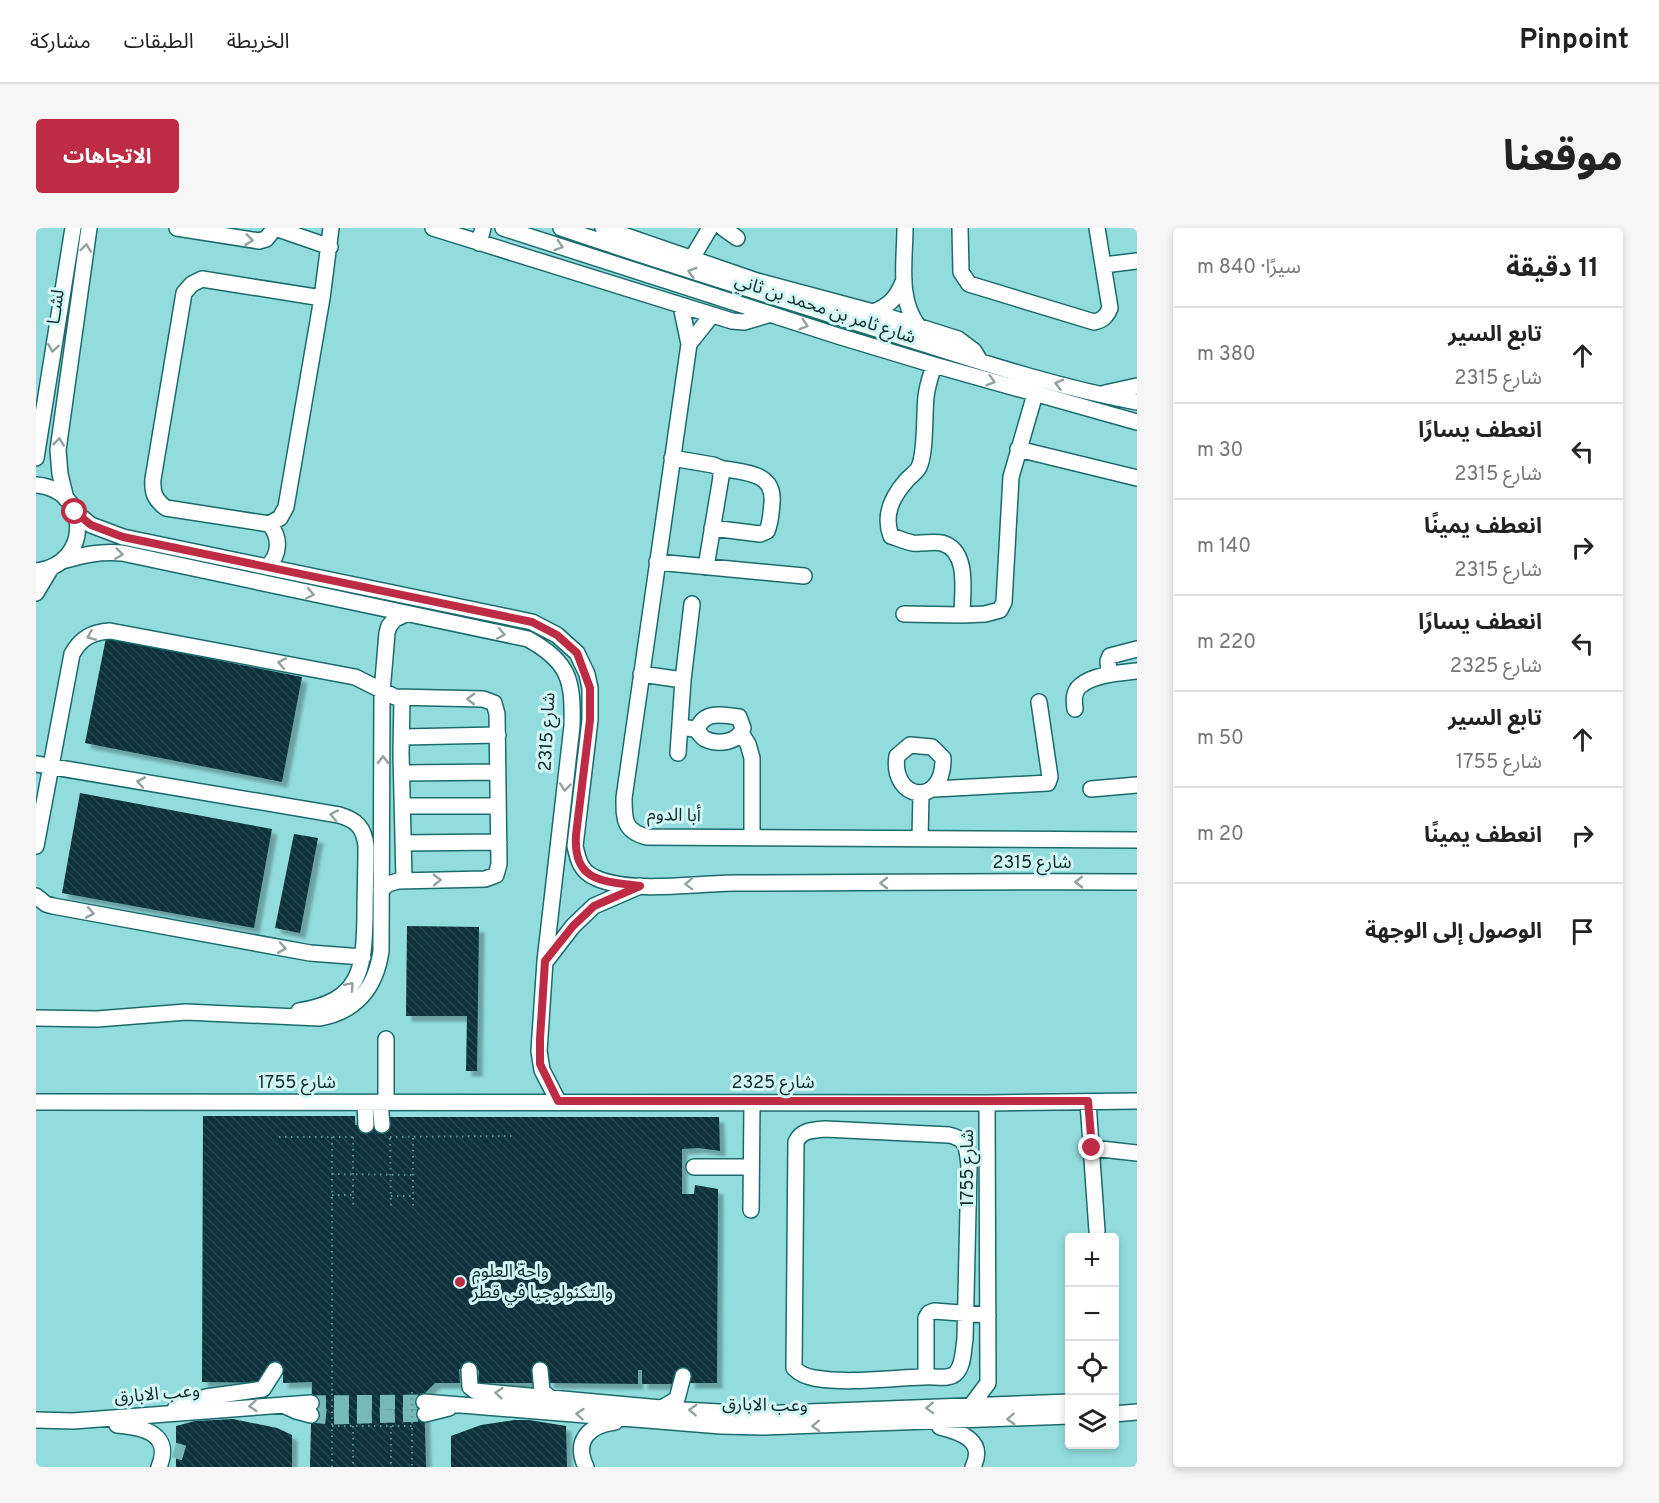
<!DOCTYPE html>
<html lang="ar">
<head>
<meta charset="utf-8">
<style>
  :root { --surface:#fff; --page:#f6f6f6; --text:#222; --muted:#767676; --line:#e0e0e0; --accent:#bd2c44 }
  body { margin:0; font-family:Overpass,"Noto Sans Arabic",sans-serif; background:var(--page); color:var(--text); direction:rtl }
  .controls { position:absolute; right:18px; bottom:18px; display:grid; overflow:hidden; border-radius:6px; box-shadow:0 3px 9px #0003 }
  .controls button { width:54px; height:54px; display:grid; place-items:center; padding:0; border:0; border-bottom:2px solid var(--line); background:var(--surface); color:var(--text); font:30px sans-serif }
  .stop { position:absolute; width:18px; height:18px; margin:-14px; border:4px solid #bd2c44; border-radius:50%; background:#fff }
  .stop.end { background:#bd2c44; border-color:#fff; box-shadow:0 2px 6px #0008 }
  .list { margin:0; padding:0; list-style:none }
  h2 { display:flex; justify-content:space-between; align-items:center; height:78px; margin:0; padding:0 24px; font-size:26px }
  h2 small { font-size:20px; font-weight:400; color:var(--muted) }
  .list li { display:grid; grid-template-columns:39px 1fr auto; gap:18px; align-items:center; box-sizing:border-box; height:96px; padding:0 24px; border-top:2px solid var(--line) }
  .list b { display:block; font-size:22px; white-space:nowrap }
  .list p { margin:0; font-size:20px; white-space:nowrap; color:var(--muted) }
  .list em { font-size:20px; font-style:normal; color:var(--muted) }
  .icon { flex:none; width:33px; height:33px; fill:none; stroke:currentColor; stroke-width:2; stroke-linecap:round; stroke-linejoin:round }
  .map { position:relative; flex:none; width:1101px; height:1239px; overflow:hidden; direction:ltr; border-radius:6px }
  header { display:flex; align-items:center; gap:36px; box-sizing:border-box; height:84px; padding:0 30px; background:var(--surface); border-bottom:2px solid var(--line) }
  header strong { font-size:28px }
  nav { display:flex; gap:33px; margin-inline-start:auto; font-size:21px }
  .intro { display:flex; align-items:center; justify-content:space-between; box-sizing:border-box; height:144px; padding:0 36px }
  h1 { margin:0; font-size:42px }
  .button { padding:15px 27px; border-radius:6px; background:var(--accent); color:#fff; font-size:21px; font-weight:700 }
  main { display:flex; gap:36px; padding:0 36px }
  aside { flex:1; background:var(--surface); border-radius:6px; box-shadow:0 3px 9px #0003 }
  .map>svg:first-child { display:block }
  .building { fill:url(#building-back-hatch); filter:url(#shadow) }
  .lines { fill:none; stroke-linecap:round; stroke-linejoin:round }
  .minor-tunnel { stroke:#77b9ba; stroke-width:15; stroke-dasharray:15 8; stroke-linecap:butt }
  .minor-casing { stroke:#1b6b6c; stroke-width:18 }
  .path { stroke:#5a9293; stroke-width:2; stroke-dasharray:1.5 4.5; stroke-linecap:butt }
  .minor { stroke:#fff; stroke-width:15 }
  .path-bridge { stroke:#5a9293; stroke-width:2; stroke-dasharray:1.5 4.5; stroke-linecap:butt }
  .oneway { stroke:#92a0a0 }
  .route { stroke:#bd2c44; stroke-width:8 }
  .poi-dot { fill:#bd2c44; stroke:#d2f6f6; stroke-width:2 }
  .labels { text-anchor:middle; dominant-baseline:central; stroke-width:6; stroke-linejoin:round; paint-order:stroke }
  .street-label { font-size:18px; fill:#0c2c2c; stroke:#d2f6f6 }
  .poi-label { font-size:18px; fill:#0c2c2c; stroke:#d2f6f6; text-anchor:start }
</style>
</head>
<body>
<header>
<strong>Pinpoint</strong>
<nav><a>الخريطة</a><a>الطبقات</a><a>مشاركة</a></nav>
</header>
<div class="intro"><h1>موقعنا</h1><a class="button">الاتجاهات</a></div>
<main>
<aside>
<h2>11 دقيقة<small>سيرًا · 840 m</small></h2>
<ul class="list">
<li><svg class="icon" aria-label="ahead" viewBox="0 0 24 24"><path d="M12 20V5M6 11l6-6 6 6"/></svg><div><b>تابع السير</b><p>شارع 2315</p></div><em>380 m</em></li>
<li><svg class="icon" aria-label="left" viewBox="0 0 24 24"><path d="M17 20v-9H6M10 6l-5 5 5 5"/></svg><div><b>انعطف يسارًا</b><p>شارع 2315</p></div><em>30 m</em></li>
<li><svg class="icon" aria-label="right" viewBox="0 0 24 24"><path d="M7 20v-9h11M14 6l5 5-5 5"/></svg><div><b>انعطف يمينًا</b><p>شارع 2315</p></div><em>140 m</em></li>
<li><svg class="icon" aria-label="left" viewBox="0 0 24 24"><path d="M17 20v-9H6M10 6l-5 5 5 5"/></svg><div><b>انعطف يسارًا</b><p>شارع 2325</p></div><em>220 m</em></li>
<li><svg class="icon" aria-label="ahead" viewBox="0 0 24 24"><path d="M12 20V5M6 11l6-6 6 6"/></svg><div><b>تابع السير</b><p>شارع 1755</p></div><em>50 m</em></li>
<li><svg class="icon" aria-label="right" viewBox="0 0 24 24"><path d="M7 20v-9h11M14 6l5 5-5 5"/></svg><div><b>انعطف يمينًا</b></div><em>20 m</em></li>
<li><svg class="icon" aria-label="arrive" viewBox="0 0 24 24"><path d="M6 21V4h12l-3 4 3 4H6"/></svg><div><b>الوصول إلى الوجهة</b></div></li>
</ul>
</aside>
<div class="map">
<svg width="1101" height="1239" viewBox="0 0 1101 1239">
  <defs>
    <pattern id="building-back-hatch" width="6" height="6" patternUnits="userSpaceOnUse" patternTransform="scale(1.5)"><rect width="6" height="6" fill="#0b313a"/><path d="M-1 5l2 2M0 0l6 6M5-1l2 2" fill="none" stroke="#25464e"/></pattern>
    <filter id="shadow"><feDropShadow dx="5.5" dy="5.5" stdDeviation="1.5" flood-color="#0004"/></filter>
  </defs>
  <rect width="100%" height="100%" fill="#92dcde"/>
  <path class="building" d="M70,410L266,449L246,554L49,515Z
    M44,565L236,601L218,700L26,665Z
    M258,606L282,610L264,705L239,700Z
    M371,698L443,699L441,843H430L431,788H370Z
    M167,888H319V897L354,898V889H683L684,923L663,920L646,921V966H658L659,957L682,961L681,1155H653V1148H639V1156H606V1142H602V1156L512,1155V1142H498L497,1155H442L443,1142L423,1141L424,1155H399L388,1166L390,1239H274L276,1154L247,1155V1142H231L230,1155L166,1154Z
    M197,1191L241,1200L256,1207V1239H140V1198L159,1193Z
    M478,1192H493L530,1198L531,1239H415V1208L445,1197Z"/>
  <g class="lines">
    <path class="minor-tunnel" d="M275,1175L388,1174
      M275,1187L295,1189L389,1186
      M138,1222L148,1225"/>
    <defs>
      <path id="minor" d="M141,0L223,13L230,11L239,0
        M239,0L294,19
        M397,0L696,93L708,94L735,86
        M467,0L802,108L898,137L1101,194
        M525,0C636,38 748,72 860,107C939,132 1019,159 1101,174
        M567,0L721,53L837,84L922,111L938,123L944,133
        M687,0L701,10
        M869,0C869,32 861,72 883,99
        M924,0L925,44L933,56L1058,94C1067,92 1070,89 1074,80L1061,0
        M443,15L447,0
        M656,30L674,0
        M1068,37L1101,33
        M166,51L286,70L250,279L244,290L233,296L130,280C119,272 116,265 117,251L148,65L156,56Z
        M286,70L295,0
        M645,78L653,116L588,570C588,592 588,603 611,609L1101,612
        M837,84C854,78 861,69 868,52
        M653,116L676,87
        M898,137C895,147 891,158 890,169C888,186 890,225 883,239C881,244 874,248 870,253C856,269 847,287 855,308C862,310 870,314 877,315C887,316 897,313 906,315C934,323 926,365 926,387L949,386L964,382L968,374L975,249L999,166
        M1069,165L1101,158
        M982,221L1101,250
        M0,230L37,0
        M636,230L677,237L684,240L685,249L670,339
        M0,257C55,261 56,337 0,343
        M30,271L24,246L22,222L53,0
        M39,284L55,297L87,309L496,394L521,407L541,425L551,446L554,460V492L539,618C542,632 545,644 560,650C596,666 660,655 700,655C834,655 967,653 1101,654
        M676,300L724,306L731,303C735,294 735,285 736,275C739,243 707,245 684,240
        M26,333C47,327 64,323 86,325L492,411C534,434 537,453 536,498L509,733L503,823L506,842L522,873
        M621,334L768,348
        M231,339C244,327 245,309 233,296
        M0,365L15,340
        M868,386L926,387
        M605,446L647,452L642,525
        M1073,446L1072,433L1074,428L1101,421
        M647,452L656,376
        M366,471L365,525L368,652
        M1039,481C1038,473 1037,464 1044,458C1058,446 1084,445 1101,443
        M644,499C648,500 654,500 658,501C663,503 664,508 669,511C682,517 702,515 707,500L703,489C685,487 668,482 661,502
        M705,505L712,516L716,530V609
        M367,509L462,507
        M874,517L896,519L907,530C908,581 854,572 861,528Z
        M0,536L303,587C321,592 328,600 330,618C330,642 329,665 329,689C328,743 324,773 263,783
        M367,545L462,544
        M899,561L1012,555L1014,549L1003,474
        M1055,561L1101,557
        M367,578H462
        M884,611L885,566
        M367,615L463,614
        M0,618L36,426C45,410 56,404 74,403L319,449L359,469L447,471L458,475L461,486L463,636L460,647L449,651L362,653L352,656L345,662
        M0,668L10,676L17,678L274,725L327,729
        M510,733L537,698L558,678L604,658
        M0,790L61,791L150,784L283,790C320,784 340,759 345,723L346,464L351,405L353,398L359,391L370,386
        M0,874L951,875L1101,873
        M344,874L346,897
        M350,874V811
        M1052,874L1061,1003
        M329,875L330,897
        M789,901L913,907C932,911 931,921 933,938L929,1111C927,1122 928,1138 919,1146C911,1152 898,1148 888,1149C852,1150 814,1156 778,1150C769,1148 764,1146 758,1140L760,914C765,902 778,902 789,901Z
        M1056,920L1101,925
        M658,939H715
        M715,982L716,875
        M433,1142L434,1159L439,1163L647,1182L719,1186L1034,1174
        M504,1142L506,1163L514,1170
        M890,1148V1090L893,1085L898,1083L952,1087
        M388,1174L685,1198L727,1199L1034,1188
        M247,1177L260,1183L275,1187
        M934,1179L952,1155L951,875
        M626,1180L641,1171L647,1148
        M139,1181L170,1169L227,1161L239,1142
        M389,1186L413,1180
        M1078,1186L1101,1184
        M0,1192L37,1193L275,1175
        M81,1197C106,1199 137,1205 123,1239
        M904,1199C924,1204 950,1212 937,1239
        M550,1239C537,1212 554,1197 579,1194"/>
    </defs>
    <use href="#minor" class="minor-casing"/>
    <path class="path" d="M243,909H321
      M296,909V1164
      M317,909V981
      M354,909L478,908
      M354,910L355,982
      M377,910V982
      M296,946L377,947
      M296,967H317
      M355,968H376
      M296,1198H376
      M317,1198V1239
      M355,1198V1239"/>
    <use href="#minor" class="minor"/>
    <path class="path-bridge" d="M376,1164V1239
      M296,1239V1164"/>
  </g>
  <defs><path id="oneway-chevron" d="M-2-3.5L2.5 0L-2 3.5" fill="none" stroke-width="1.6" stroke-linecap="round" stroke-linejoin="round" transform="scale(1.5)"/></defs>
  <g class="oneway">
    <use href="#oneway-chevron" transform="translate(213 12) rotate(7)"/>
    <use href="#oneway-chevron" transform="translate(523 18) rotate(18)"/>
    <use href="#oneway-chevron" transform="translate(50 20) rotate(-82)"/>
    <use href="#oneway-chevron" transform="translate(656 44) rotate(-163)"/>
    <use href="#oneway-chevron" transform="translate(768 97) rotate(18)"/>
    <use href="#oneway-chevron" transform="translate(17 120) rotate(99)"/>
    <use href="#oneway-chevron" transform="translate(955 153) rotate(16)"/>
    <use href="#oneway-chevron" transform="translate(1023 156) rotate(-165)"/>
    <use href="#oneway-chevron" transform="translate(23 214) rotate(-84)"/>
    <use href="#oneway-chevron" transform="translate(83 326) rotate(8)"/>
    <use href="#oneway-chevron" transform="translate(274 366) rotate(12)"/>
    <use href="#oneway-chevron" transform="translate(465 406) rotate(12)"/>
    <use href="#oneway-chevron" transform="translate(55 408) rotate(156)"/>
    <use href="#oneway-chevron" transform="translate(246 435) rotate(-169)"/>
    <use href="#oneway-chevron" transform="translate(435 471) rotate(-179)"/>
    <use href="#oneway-chevron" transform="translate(347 532) rotate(-90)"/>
    <use href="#oneway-chevron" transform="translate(105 554) rotate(-170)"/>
    <use href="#oneway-chevron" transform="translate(529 559) rotate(96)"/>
    <use href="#oneway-chevron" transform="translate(298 587) rotate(-169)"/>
    <use href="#oneway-chevron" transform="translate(401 652) rotate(-1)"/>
    <use href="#oneway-chevron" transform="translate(1043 654) rotate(180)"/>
    <use href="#oneway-chevron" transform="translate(848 655) rotate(180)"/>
    <use href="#oneway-chevron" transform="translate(653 656) rotate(178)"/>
    <use href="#oneway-chevron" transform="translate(54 685) rotate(10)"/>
    <use href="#oneway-chevron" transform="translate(246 720) rotate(10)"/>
    <use href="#oneway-chevron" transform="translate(314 758) rotate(-49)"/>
    <use href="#oneway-chevron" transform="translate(463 1165) rotate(-175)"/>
    <use href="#oneway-chevron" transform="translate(217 1178) rotate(175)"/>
    <use href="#oneway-chevron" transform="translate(894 1180) rotate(178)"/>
    <use href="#oneway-chevron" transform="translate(657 1182) rotate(-177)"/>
    <use href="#oneway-chevron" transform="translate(544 1186) rotate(-175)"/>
    <use href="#oneway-chevron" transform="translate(975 1191) rotate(177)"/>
    <use href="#oneway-chevron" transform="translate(780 1198) rotate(178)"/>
  </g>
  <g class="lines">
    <path class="route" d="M39,284L55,297L87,309L496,394L521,407L541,425L554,460V492L540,607C537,654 566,653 604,658L558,678L537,698L509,733L504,811V836L522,873H1052L1056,920"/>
  </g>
  <circle class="poi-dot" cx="424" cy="1054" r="6"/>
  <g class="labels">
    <g class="street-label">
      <text transform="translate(21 79) rotate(-82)">لشــا</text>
      <text transform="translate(789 82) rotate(18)">شارع ثامر بن محمد بن ثاني</text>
      <text transform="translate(512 504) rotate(-87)">شارع 2315</text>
      <text transform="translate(638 588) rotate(2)">أبا الدوم</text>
      <text x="996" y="635">شارع 2315</text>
      <text x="261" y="855">شارع 1755</text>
      <text x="737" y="855">شارع 2325</text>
      <text transform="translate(932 940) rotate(-90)">شارع 1755</text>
      <text transform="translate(121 1167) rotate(-5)">وعب الابارق</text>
      <text transform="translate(729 1178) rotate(1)">وعب الابارق</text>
    </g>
    <g class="poi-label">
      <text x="436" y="1044">واحة العلوم<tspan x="436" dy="21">والتكنولوجيا في قطر</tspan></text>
    </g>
  </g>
</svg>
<div class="controls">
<button>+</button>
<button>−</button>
<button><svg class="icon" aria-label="locate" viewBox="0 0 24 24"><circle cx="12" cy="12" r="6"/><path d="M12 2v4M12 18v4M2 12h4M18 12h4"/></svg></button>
<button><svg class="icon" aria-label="layers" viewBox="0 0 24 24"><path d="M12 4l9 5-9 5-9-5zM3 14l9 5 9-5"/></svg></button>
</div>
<div class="stop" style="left:39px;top:284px"></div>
<div class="stop end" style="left:1056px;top:920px"></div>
</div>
</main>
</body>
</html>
